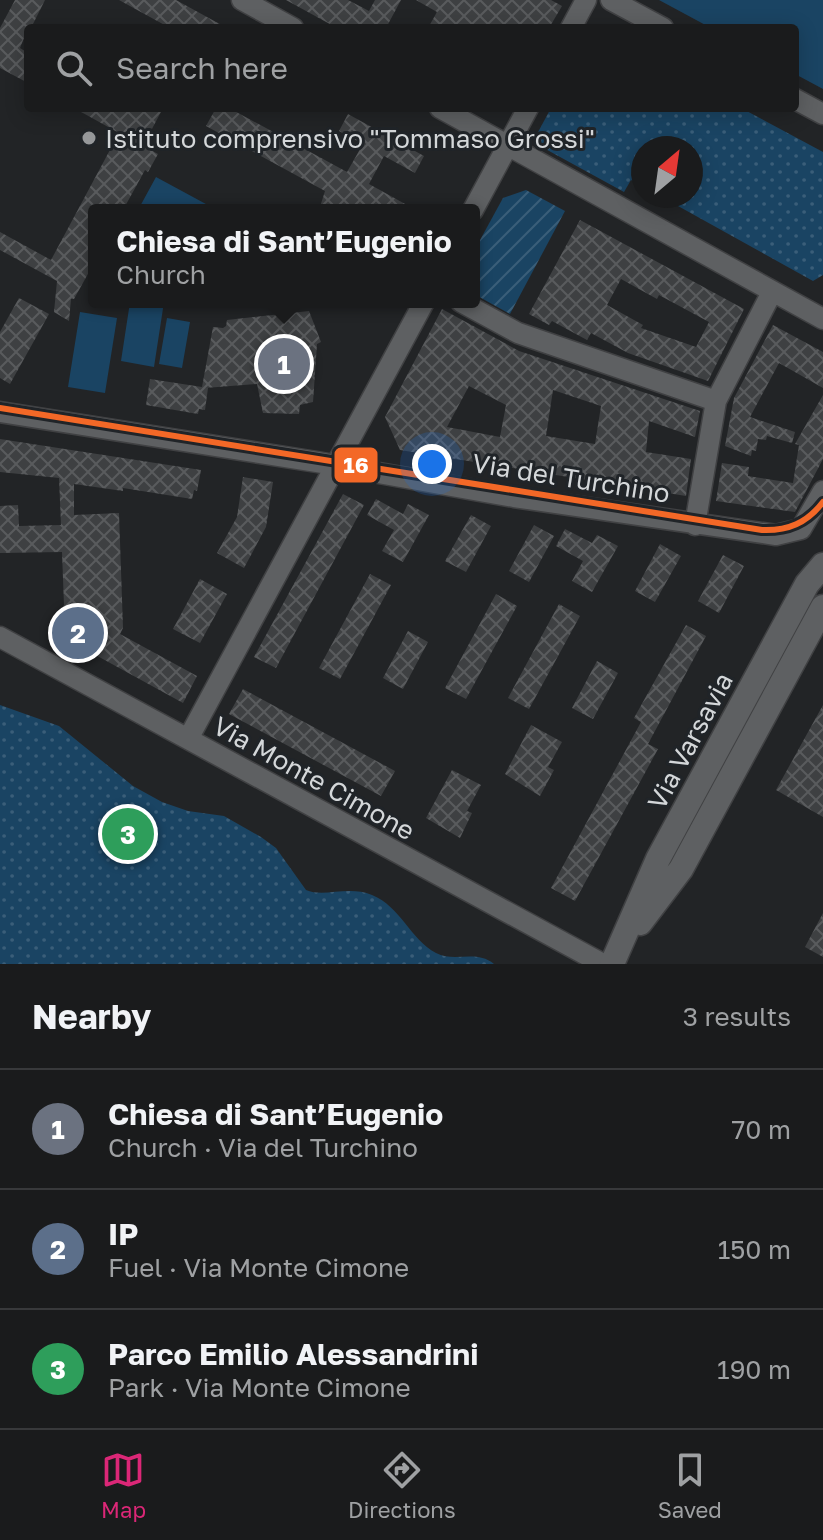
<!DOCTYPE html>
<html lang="en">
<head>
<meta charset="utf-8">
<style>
  :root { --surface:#1a1b1c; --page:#272829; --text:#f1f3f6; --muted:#9fa1a3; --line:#38393b; --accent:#db2777 }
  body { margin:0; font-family:"Golos Text",sans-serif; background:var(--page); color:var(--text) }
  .compass { position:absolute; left:631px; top:136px; width:72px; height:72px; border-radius:50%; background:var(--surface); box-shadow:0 4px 20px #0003; rotate:29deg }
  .you { position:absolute; left:432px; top:464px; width:28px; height:28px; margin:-20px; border:6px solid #fff; border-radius:50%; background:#1a73e8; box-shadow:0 0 0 12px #1a73e833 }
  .badge { display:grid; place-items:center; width:52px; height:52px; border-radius:50%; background:var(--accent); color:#fff; font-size:26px; font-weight:700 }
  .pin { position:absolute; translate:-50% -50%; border:4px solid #fff; box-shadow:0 2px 8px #0006 }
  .popup { position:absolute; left:88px; top:204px; width:392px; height:104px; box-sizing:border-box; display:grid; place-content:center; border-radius:8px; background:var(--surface); filter:drop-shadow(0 2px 6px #0005); font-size:26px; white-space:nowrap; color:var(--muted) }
  .popup b { font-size:30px; color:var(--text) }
  .popup::after { content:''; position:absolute; left:50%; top:100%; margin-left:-16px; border:16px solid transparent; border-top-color:var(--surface) }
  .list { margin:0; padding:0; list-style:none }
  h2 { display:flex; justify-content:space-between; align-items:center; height:104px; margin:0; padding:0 32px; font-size:34px }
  h2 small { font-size:26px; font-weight:400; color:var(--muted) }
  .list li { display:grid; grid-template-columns:52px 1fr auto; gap:24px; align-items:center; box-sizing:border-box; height:120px; padding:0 32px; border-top:2px solid var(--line) }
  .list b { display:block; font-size:30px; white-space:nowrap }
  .list p { margin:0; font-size:26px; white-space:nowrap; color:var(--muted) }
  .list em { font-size:26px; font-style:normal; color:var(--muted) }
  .icon { flex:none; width:44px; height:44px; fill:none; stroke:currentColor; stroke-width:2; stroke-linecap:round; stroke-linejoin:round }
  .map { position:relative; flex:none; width:823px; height:964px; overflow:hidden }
  .search { position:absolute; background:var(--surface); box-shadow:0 4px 20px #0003; left:24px; right:24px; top:24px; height:88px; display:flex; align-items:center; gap:20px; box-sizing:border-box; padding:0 28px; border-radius:8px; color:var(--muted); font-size:30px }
  .sheet { height:464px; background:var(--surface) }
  nav { display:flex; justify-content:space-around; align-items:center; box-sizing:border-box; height:112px; border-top:2px solid var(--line); background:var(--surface); font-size:22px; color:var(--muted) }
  nav a { display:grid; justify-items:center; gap:4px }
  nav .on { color:var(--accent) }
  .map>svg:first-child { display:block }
  .grass { fill:#1a4463 }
  .park { fill:url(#park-dots) }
  .garden { fill:url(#garden-furrows) }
  .building { fill:url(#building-cross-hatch); fill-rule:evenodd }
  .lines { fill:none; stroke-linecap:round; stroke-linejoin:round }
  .minor-casing { stroke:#404143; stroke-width:23 }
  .tertiary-casing { stroke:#404143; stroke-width:27 }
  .minor { stroke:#5e6062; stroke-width:20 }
  .tertiary { stroke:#5e6062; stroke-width:24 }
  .tram-1-casing { stroke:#202428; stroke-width:12 }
  .tram-1 { stroke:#f36827; stroke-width:6 }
  .poi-dot { fill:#96989a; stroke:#202428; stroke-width:3 }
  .labels { text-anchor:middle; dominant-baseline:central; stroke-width:6; stroke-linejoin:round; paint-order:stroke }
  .poi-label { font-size:26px; fill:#d4d7d9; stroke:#202428; text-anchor:start }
  .street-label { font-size:26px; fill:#d4d7d9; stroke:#202428 }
  .line-badge { stroke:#202428; stroke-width:3 }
  .badge-label { font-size:22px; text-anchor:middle; font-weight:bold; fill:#fff }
</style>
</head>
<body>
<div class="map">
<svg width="823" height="964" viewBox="0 0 823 964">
  <defs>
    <pattern id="park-dots" width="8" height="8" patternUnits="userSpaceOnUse" patternTransform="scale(2)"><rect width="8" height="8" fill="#1a4463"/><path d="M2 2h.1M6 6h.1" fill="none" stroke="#3a5e79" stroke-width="1.8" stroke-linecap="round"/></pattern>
    <pattern id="garden-furrows" width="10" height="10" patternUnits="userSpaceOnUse" patternTransform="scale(2)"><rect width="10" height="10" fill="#1a4463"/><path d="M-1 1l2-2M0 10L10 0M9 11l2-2" fill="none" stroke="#3a5e79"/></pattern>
    <pattern id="building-cross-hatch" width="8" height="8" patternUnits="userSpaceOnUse" patternTransform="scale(2)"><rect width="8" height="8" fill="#3e4042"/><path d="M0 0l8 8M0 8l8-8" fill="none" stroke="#595b5d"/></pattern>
  </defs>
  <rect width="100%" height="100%" fill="#222426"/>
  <path class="grass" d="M659,0H823V89L795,74V28H711Z
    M156,177L217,210H138Z
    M130,302H164L154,367L121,361Z
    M80,312L117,318L105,393L68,387Z
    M167,318L190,322L182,368L159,364Z"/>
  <path class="park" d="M551,108H741L823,152V275L813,281L660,196H691V148H643V187L631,180L624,192L540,146L537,134Z
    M0,705L59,726L133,786L162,802L188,811L224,816L261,837L276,848L306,890C324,898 348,885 372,895C401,907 410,939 436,953C455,963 476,949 494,964H0Z"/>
  <path class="garden" d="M526,190L565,211L510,314L474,294V251L503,198Z"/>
  <path class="building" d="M15,0H45L31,28H28L20,48L28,53V83L0,68V28Z
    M119,0H176L227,28H170Z
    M286,0H348L369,11L375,0H401L386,28H337Z
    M416,0H551L562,6L549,28H428L437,12Z
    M74,108H163L143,146L158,154L148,172L145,170L123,210H94V263L74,299H71L69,321L54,312L57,281L0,250V232L51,260L119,133Z
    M216,108H229L347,172L363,144L339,131L348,114L424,156L415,173L384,156L369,184L416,210H360L349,204L346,210H319L325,191L206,126Z
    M580,220L744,309L708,381L628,353L591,333L587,340L552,321L549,325L529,314ZM621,279L657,299L659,295L709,322L696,347L641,328L643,325L607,305Z
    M19,298L49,314L10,384L0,378V332Z
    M442,309L519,351L700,411L695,437L649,421L646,452L691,459L686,496L400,450L385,417ZM469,386L506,405L500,437L447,427ZM553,390L601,406L595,444L546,436Z
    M309,311L321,342L317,344L313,402L300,405L299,414L263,413L257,384L205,388H208L205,410L199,409L198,414L146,405L150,379L202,387L213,327L223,328L226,326L227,320Z
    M773,325L823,352V388L779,363L750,417L795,432L792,443L767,436L766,440L758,439L756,451L752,450L751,456L725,446L734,398Z
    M823,395V459L795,512L716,501L722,463L749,467L748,476L793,483L799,445L795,444Z
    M0,439L201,470L197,491L194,490L192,499L123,488V491L74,484V515L119,513L123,628L120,634L197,676L183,703L50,630L64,605L62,552L0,553V506L18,505L19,526L61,525L59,478L0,472Z
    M243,477L273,482L266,527L244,568L217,553L237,517Z
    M343,494L364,505L276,668L254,657Z
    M376,499L403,514L408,504L429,515L403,562L382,551L394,530L367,515Z
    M471,515L491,526L466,572L445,561Z
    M534,525L554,536L529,582L509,571Z
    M565,529L592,543L597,535L618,546L592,592L572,581L583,561L556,546Z
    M660,544L681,556L655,602L635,591Z
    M723,555L744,566L719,613L698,601Z
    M370,574L391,585L340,679L319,668Z
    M200,579L227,594L200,643L173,629Z
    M496,594L517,606L466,699L445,688Z
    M559,604L580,616L529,709L508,698Z
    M686,625L706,636L648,744L658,749L575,901L551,888L641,722L634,718Z
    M408,631L428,642L403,689L383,678Z
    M597,661L618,673L593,719L572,708Z
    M243,689L395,771L381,796L229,714Z
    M823,705V817L776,790Z
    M531,725L562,742L548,767L554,770L540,796L505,774Z
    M452,770L481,785L467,811L472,813L460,838L426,818Z
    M823,913V957L805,947Z"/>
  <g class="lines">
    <defs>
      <path id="minor" d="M242,0L293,28
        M611,0L663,28
        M571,28L586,0
        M795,99L823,114
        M440,108L823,319
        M473,210L528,108
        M461,302L518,333L716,401
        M0,412L317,462L514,497L776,535L801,529L823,491
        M695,525L716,401L772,292
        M0,637L603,964
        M188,739L424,302"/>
      <path id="tertiary" d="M640,923L681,869L823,607
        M612,964L658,859L807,584L823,565"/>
    </defs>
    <use href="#minor" class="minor-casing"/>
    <use href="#tertiary" class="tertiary-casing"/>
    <use href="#minor" class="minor"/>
    <use href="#tertiary" class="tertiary"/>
    <defs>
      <path id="tram-1" d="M0,408L762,530C788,531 807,523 823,502"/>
    </defs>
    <use href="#tram-1" class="tram-1-casing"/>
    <use href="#tram-1" class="tram-1"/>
  </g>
  <circle class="poi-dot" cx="89" cy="138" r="8"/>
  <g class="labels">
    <g class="poi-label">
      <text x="105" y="138">Istituto comprensivo "Tommaso Grossi"</text>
    </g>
    <g class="street-label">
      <text transform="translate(571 478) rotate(9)">Via del Turchino</text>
      <text transform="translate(690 741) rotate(-62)">Via Varsavia</text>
      <text transform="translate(314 778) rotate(29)">Via Monte Cimone</text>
    </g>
  </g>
  <rect class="line-badge" x="333" y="446" width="46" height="38" rx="8" fill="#f36827"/>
  <g class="badge-label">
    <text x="356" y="473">16</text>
  </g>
</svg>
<svg class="compass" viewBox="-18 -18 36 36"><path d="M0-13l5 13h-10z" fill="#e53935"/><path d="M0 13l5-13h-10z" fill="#9fa1a3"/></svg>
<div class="you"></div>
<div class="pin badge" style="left:284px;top:364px;background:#6b7280">1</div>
<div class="popup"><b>Chiesa di Sant’Eugenio</b>Church</div>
<div class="pin badge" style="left:78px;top:633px;background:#5c6f8a">2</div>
<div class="pin badge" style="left:128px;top:834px;background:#2e9e5b">3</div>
<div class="search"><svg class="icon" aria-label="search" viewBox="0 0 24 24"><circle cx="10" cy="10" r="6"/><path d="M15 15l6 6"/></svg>Search here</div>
</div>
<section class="sheet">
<h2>Nearby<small>3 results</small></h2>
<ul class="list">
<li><span class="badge" style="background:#6b7280">1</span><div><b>Chiesa di Sant’Eugenio</b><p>Church · Via del Turchino</p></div><em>70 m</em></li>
<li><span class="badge" style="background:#5c6f8a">2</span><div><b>IP</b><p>Fuel · Via Monte Cimone</p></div><em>150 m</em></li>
<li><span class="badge" style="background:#2e9e5b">3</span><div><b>Parco Emilio Alessandrini</b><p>Park · Via Monte Cimone</p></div><em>190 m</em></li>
</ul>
</section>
<nav>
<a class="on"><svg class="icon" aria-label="map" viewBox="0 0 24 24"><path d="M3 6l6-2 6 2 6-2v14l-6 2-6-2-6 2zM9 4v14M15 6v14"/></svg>Map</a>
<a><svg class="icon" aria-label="directions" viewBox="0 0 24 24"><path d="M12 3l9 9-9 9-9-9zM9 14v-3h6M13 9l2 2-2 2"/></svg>Directions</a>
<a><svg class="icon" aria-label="saved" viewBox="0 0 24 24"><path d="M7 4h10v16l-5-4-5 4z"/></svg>Saved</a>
</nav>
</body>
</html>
